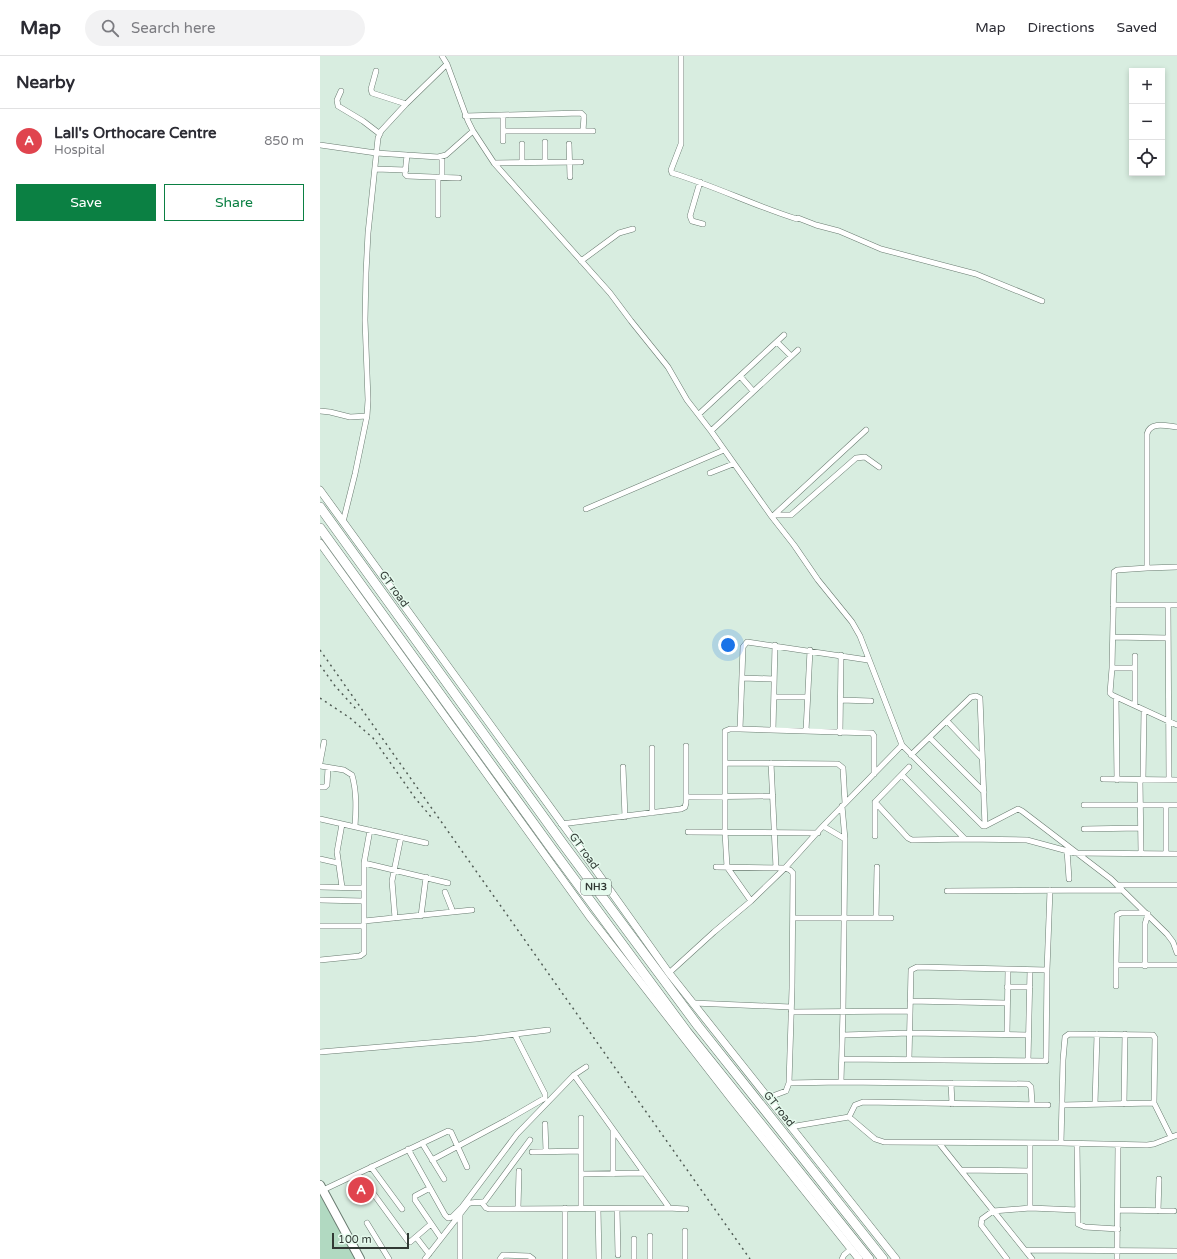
<!DOCTYPE html>
<html lang="en">
<head>
<meta charset="utf-8">
<style>
  :root { --surface:#fff; --page:#f2f2f3; --text:#2b2b33; --muted:#7c7c81; --line:#e1e1e2; --accent:#0b8043 }
  body { margin:0; font-family:"Varela Round",sans-serif; background:var(--page); color:var(--text) }
  .controls { position:absolute; right:12px; top:12px; display:grid; overflow:hidden; border-radius:0px; box-shadow:0 2px 6px #0003 }
  .controls button { width:36px; height:36px; display:grid; place-items:center; padding:0; border:0; border-bottom:1px solid var(--line); background:var(--surface); color:var(--text); font:20px sans-serif }
  .scale { position:absolute; left:12px; bottom:10px; width:77px; box-sizing:border-box; padding-left:4px; border:2px solid #313934; border-top:0; font-size:11px; line-height:14px; white-space:nowrap; color:#313934; -webkit-text-stroke:3px #e5faed; paint-order:stroke }
  .you { position:absolute; left:408px; top:589px; width:14px; height:14px; margin:-10px; border:3px solid #fff; border-radius:50%; background:#1a73e8; box-shadow:0 0 0 6px #1a73e833 }
  .badge { display:grid; place-items:center; width:26px; height:26px; border-radius:50%; background:var(--accent); color:#fff; font-size:13px; font-weight:700 }
  .pin { position:absolute; translate:-50% -50%; border:2px solid #fff; box-shadow:0 1px 4px #0006 }
  .list { margin:0; padding:0; list-style:none }
  h2 { display:flex; justify-content:space-between; align-items:center; height:52px; margin:0; padding:0 16px; font-size:17px }
  h2 small { font-size:13px; font-weight:400; color:var(--muted) }
  .list li { display:grid; grid-template-columns:26px 1fr auto; gap:12px; align-items:center; box-sizing:border-box; height:64px; padding:0 16px; border-top:1px solid var(--line) }
  .list b { display:block; font-size:15px; white-space:nowrap }
  .list p { margin:0; font-size:13px; white-space:nowrap; color:var(--muted) }
  .list em { font-size:13px; font-style:normal; color:var(--muted) }
  .actions { display:flex; gap:8px; padding:12px 16px }
  .actions a { flex:1; padding:9px 0; border:1px solid var(--accent); border-radius:0px; text-align:center; font-size:14px; color:var(--accent) }
  .actions .main { background:var(--accent); color:#fff }
  .icon { flex:none; width:22px; height:22px; fill:none; stroke:currentColor; stroke-width:2; stroke-linecap:round; stroke-linejoin:round }
  .map { position:relative; flex:none; width:857px; height:1203px; overflow:hidden }
  header { display:flex; align-items:center; gap:24px; box-sizing:border-box; height:56px; padding:0 20px; background:var(--surface); border-bottom:1px solid var(--line) }
  header strong { font-size:19px }
  nav { display:flex; gap:22px; margin-inline-start:auto; font-size:14px }
  .search { width:280px; height:36px; background:var(--page); display:flex; align-items:center; gap:10px; box-sizing:border-box; padding:0 14px; border-radius:22px; color:var(--muted); font-size:15px }
  main { display:flex }
  aside { flex:1; background:var(--surface) }
  .map>svg:first-child { display:block }
  .green { fill:#b1d9c1 }
  .lines { fill:none; stroke-linecap:round; stroke-linejoin:round }
  .minor-casing { stroke:#697b70; stroke-width:6 }
  .secondary-casing { stroke:#697b70; stroke-width:8 }
  .primary-casing { stroke:#697b70; stroke-width:10 }
  .trunk-casing { stroke:#697b70; stroke-width:10 }
  .minor { stroke:#fff; stroke-width:5 }
  .secondary { stroke:#fff; stroke-width:7 }
  .primary { stroke:#fff; stroke-width:8 }
  .trunk { stroke:#fff; stroke-width:9 }
  .rail { stroke:#525d56; stroke-width:1.5; stroke-dasharray:2 4; stroke-linecap:butt }
  .labels { text-anchor:middle; dominant-baseline:central; stroke-width:3; stroke-linejoin:round; paint-order:stroke }
  .shield { fill:#e5faed; stroke:#67736c; stroke-width:1 }
  .shield-label { font-size:10px; font-weight:bold; fill:#313934 }
  .street-label { font-size:11px; fill:#313934; stroke:#e5faed }
</style>
</head>
<body>
<header>
<strong>Map</strong>
<div class="search"><svg class="icon" aria-label="search" viewBox="0 0 24 24"><circle cx="10" cy="10" r="6"/><path d="M15 15l6 6"/></svg>Search here</div>
<nav><a>Map</a><a>Directions</a><a>Saved</a></nav>
</header>
<main>
<aside>
<h2>Nearby<small></small></h2>
<ul class="list">
<li><span class="badge" style="background:#e0444e">A</span><div><b>Lall's Orthocare Centre</b><p>Hospital</p></div><em>850 m</em></li>
</ul>
<div class="actions"><a class="main">Save</a><a>Share</a></div>
</aside>
<div class="map">
<svg width="857" height="1203" viewBox="0 0 857 1203">
  <rect width="100%" height="100%" fill="#d8ede0"/>
  <path class="green" d="M0,1139L35,1203H0Z"/>
  <g class="lines">
    <defs>
      <path id="minor" d="M122,0L127,8L148,65L153,75L174,107L290,237L311,265L348,311L367,344L391,375L452,461L474,489L498,524L532,566L540,580L582,689L663,770H665L698,753L702,755L791,823L847,878L853,886L857,897
        M361,0V88L351,114L352,117C395,130 435,150 477,163L478,162L496,169L519,175L561,193L656,218L722,245
        M56,15L51,33L52,37L86,48
        M21,35L17,44L18,50L43,65L60,78
        M183,59V85
        M145,60L261,57L264,60L263,75
        M183,75H273
        M225,86V106
        M202,88V106
        M249,88L250,121
        M0,89L56,97L118,101L126,99L153,75
        M87,99L85,118L87,120L139,122
        M174,107L261,106
        M55,113L86,114
        M118,121V159
        M122,121V101
        M380,126L370,160L372,165L383,168
        M261,205L299,177L313,173
        M457,286L471,300
        M420,320L433,335
        M0,355L10,356L30,361L47,360
        M379,358L464,279
        M391,375L478,294
        M390,417L413,408
        M266,453L404,394
        M454,459L546,374
        M455,459H471L536,402L545,401L559,411
        M23,466L35,418L47,360L48,344L45,264L46,217L48,177L58,82L61,75L86,48L127,8
        M857,511L827,512L797,514L794,516L792,612L790,637L792,639L857,669
        M827,512V378C830,365 847,370 857,371
        M793,549H857
        M848,549L849,724
        M793,581L848,582
        M815,600V649
        M792,612H815
        M422,622L454,623
        M454,641H487
        M796,641L797,724
        M521,644L551,645
        M627,665L662,702
        M420,673L423,591L427,586L548,604
        M453,674L455,589
        M486,675L490,594
        M520,677L521,599
        M610,682L664,736
        M332,692V757
        M591,699L651,641L656,640L660,642L665,770
        M0,707L4,686
        M405,707L518,708L523,712L525,747
        M451,707L456,812
        M0,710L24,714L32,719C37,736 36,754 35,771
        M303,711L305,761
        M582,719L645,783
        M783,723L857,724
        M820,724L821,798
        M823,724L824,654
        M0,731H5L7,729L8,712
        M366,741L453,740
        M555,746L588,782L592,784L645,783L707,784L755,797L857,798
        M764,749H857
        M846,749V798
        M522,750L525,783
        M0,763L106,787
        M22,768L17,796L22,831
        M241,768L361,753L365,751L366,747V690
        M764,773L820,772
        M368,776L498,777
        M555,780V746L589,711
        M747,794L749,823
        M0,803L18,807
        M44,807L128,827
        M396,811L465,812L470,814L473,817L472,932L469,1027L466,1035L447,1042
        M797,829H857
        M0,831L44,832
        M627,835L802,834
        M125,836L133,856
        M0,844L43,845
        M431,845L407,811L405,776V675L410,673H420L552,677L554,680V718
        M826,857H801L797,859L796,909H857
        M101,860L106,821
        M75,862L72,825L81,781
        M473,862H571
        M556,862L557,811
        M44,865L152,854
        M0,870H43
        M0,904L40,900L44,897V807L50,774
        M825,910V868L828,858
        M349,917L394,876L431,845L465,812L503,770L582,689
        M796,930V909
        M687,931H710
        M590,945L686,947
        M373,947L471,951
        M471,956L590,955
        M687,978L688,914
        M523,979L590,977L708,979
        M0,996L156,983L228,974
        M522,1003L726,1005L727,914
        M589,1003L591,914L597,911L727,914L730,834
        M708,1005L710,914
        M521,1026L708,1028L711,1031L712,1048
        M469,1027L521,1026L523,955L525,783L503,770
        M631,1027L632,1048
        M775,1048L777,978
        M804,1048L805,978
        M742,1049L834,1047
        M529,1061L535,1049L543,1046L728,1049
        M261,1062V1152
        M225,1068L226,1095
        M470,1071L529,1061L555,1083L564,1086L741,1087L827,1089L834,1088L857,1079
        M102,1087L124,1123
        M619,1087L712,1203
        M710,1087V1152
        M741,1087L743,1004L745,981L749,978L833,979L835,982L834,1047L851,1081
        M757,1088L758,1168L765,1171L798,1173
        M88,1093L125,1159L128,1162L132,1161L142,1151L197,1078L254,1019L266,1011
        M212,1096L261,1095
        M112,1104L187,1064L225,1042V1038L195,979
        M51,1111L82,1153
        M641,1114L710,1115
        M261,1118L324,1117
        M293,1118V1074
        M110,1132L95,1140V1144L121,1182
        M50,1133L88,1185L90,1186L111,1168
        M3,1134L128,1075L131,1076L147,1111
        M162,1147L166,1152L169,1153L348,1152V1150L254,1019
        M198,1152L199,1115
        M245,1152V1203
        M348,1152L366,1153
        M278,1153L279,1203
        M297,1153L298,1199
        M798,1154L854,1155
        M838,1155L839,1123
        M140,1158V1203
        M47,1167L69,1203
        M96,1181L109,1198
        M705,1194L857,1195
        M105,1203L148,1148C154,1144 160,1149 165,1145L210,1084
        M180,1203L183,1199L209,1200L213,1203
        M314,1203V1183
        M330,1203V1180
        M365,1203V1175
        M522,1203L524,1199L531,1193
        M687,1203L661,1169L662,1163L673,1155L710,1152L758,1154
        M797,1203L798,1089"/>
      <path id="secondary" d="M0,434L270,806L349,917L576,1203
        M0,487L269,860L413,1045L539,1203"/>
      <path id="primary" d="M0,1129L40,1203"/>
      <path id="trunk" d="M0,451L243,788L378,970L563,1203
        M0,472L232,793L367,976L549,1203"/>
    </defs>
    <use href="#minor" class="minor-casing"/>
    <use href="#secondary" class="secondary-casing"/>
    <use href="#primary" class="primary-casing"/>
    <use href="#trunk" class="trunk-casing"/>
    <use href="#minor" class="minor"/>
    <use href="#secondary" class="secondary"/>
    <use href="#primary" class="primary"/>
    <use href="#trunk" class="trunk"/>
    <path class="rail" d="M0,594L430,1203
      M0,609L15,630L36,653
      M0,642L30,662L53,682L95,742L112,762"/>
  </g>
  <g class="labels">
    <rect class="shield" x="261" y="823" width="30" height="16" rx="3"/>
    <g class="shield-label">
      <text x="276" y="831">NH3</text>
    </g>
    <g class="street-label">
      <text transform="translate(74 533) rotate(54)">GT road</text>
      <text transform="translate(264 795) rotate(54)">GT road</text>
      <text transform="translate(459 1053) rotate(51)">GT road</text>
    </g>
  </g>
</svg>
<div class="controls">
<button>+</button>
<button>−</button>
<button><svg class="icon" aria-label="locate" viewBox="0 0 24 24"><circle cx="12" cy="12" r="6"/><path d="M12 2v4M12 18v4M2 12h4M18 12h4"/></svg></button>
</div>
<div class="scale">100 m</div>
<div class="you"></div>
<div class="pin badge" style="left:41px;top:1134px;background:#e0444e">A</div>
</div>
</main>
</body>
</html>
